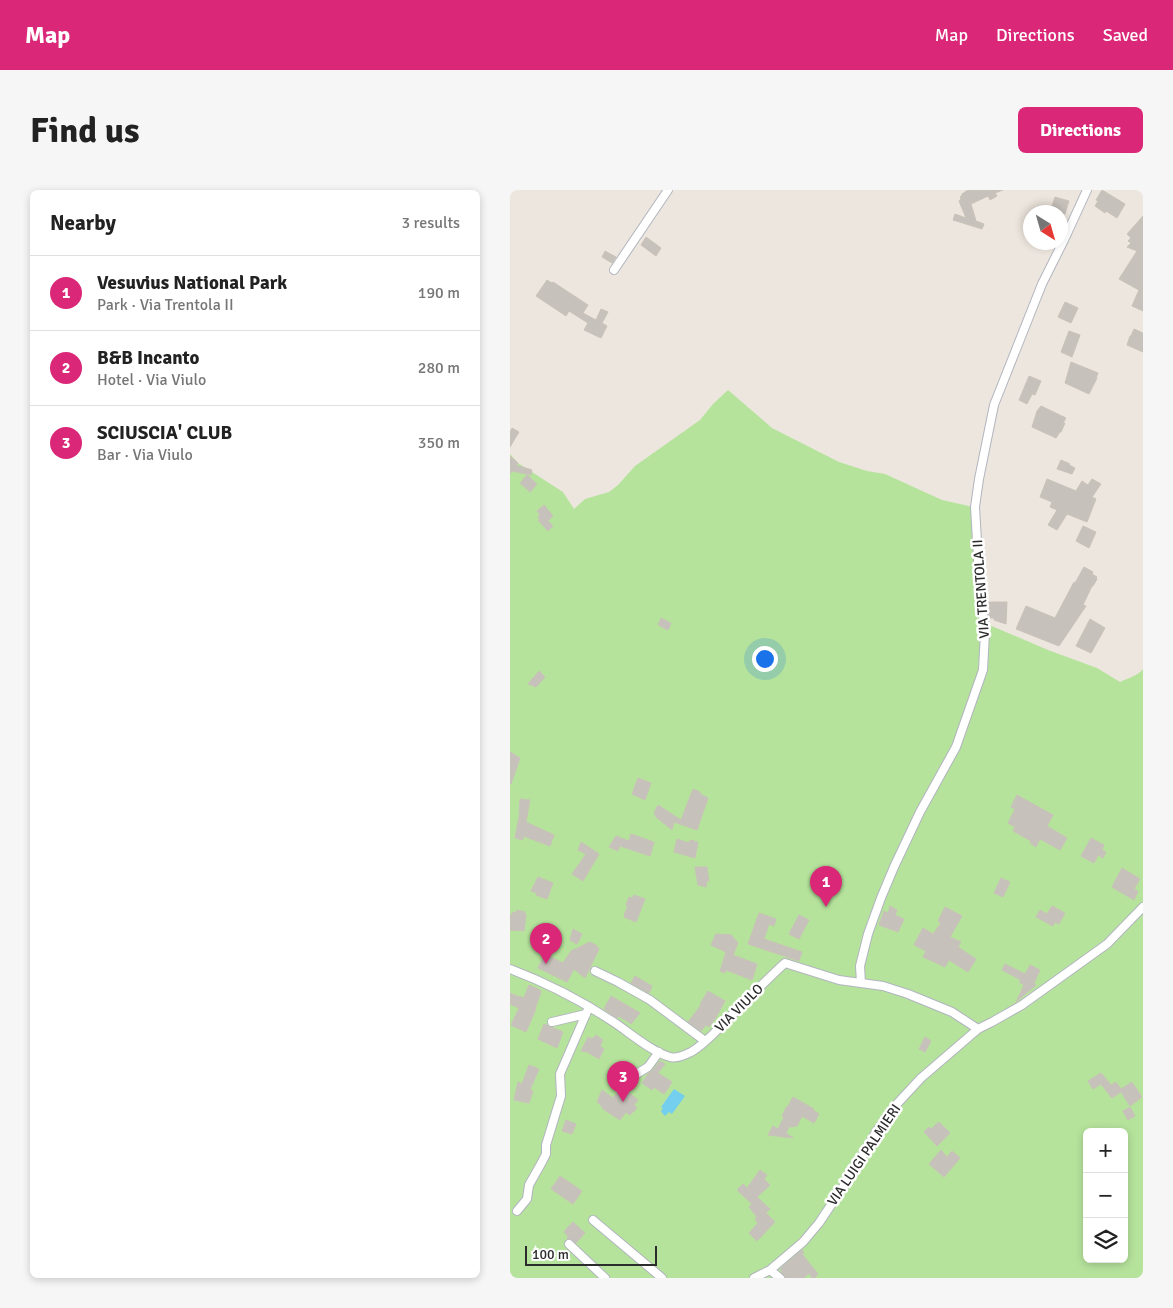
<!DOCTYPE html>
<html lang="en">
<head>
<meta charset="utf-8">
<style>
  :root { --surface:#fff; --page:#f6f6f6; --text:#222; --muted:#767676; --line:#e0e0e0; --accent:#db2777 }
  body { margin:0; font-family:Signika,sans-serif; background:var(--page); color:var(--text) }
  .controls { position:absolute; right:15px; bottom:15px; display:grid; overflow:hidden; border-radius:8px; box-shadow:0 2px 8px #0003 }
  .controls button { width:45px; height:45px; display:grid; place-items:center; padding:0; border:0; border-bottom:1px solid var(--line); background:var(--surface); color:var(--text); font:25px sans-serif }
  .compass { position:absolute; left:513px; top:15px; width:45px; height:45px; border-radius:50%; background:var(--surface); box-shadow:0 2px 8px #0003; rotate:143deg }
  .scale { position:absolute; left:15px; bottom:12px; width:132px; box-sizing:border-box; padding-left:5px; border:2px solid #2c2c2c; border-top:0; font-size:14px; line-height:18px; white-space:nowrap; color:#2c2c2c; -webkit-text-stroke:4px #fff; paint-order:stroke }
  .you { position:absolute; left:254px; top:468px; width:18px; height:18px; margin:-12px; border:4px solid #fff; border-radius:50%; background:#1a73e8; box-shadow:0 0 0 8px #1a73e833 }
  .badge { display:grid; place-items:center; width:32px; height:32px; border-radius:50%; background:var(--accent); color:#fff; font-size:16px; font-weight:700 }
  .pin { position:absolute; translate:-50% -41px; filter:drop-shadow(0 1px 2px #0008) }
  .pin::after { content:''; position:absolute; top:26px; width:18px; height:15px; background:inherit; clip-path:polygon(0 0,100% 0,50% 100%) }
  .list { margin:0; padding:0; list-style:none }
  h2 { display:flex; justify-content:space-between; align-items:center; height:65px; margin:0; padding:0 20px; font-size:21px }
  h2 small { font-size:16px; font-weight:400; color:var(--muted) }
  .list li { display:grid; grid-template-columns:32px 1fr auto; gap:15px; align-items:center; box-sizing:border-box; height:75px; padding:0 20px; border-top:1px solid var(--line) }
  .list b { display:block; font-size:19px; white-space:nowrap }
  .list p { margin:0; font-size:16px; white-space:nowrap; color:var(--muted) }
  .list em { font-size:16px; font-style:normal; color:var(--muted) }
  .icon { flex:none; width:28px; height:28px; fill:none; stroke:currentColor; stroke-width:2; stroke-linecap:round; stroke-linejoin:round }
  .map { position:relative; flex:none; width:633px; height:1088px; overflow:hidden; border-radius:8px }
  header { display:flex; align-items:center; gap:30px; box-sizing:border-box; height:70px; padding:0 25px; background:var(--accent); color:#fff }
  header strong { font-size:24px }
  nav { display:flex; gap:28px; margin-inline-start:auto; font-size:18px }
  .intro { display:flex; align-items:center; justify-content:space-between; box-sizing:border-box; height:120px; padding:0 30px }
  h1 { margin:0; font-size:35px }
  .button { padding:12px 22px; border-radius:8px; background:var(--accent); color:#fff; font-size:18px; font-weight:700 }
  main { display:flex; gap:30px; padding:0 30px }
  aside { flex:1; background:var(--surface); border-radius:8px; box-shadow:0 2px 8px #0003 }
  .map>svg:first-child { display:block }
  .green { fill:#b5e39c; fill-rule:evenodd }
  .water { fill:#73cfed }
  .building { fill:#c6c1ba; stroke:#c9c2b8 }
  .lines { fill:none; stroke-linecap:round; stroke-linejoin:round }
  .street-casing { stroke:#b2b5bf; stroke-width:10 }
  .street { stroke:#fff; stroke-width:8 }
  .labels { text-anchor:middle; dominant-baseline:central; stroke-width:5; stroke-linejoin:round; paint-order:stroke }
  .street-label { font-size:14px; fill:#2c2c2c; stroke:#fff }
</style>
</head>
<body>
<header>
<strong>Map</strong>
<nav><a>Map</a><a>Directions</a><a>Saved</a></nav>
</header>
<div class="intro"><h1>Find us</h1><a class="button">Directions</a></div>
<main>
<aside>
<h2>Nearby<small>3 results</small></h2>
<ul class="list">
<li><span class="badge">1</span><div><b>Vesuvius National Park</b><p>Park · Via Trentola II</p></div><em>190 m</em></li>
<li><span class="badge">2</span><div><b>B&amp;B Incanto</b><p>Hotel · Via Viulo</p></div><em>280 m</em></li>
<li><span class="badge">3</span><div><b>SCIUSCIA' CLUB</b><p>Bar · Via Viulo</p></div><em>350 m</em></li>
</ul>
</aside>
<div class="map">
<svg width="633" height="1088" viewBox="0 0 633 1088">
  <rect width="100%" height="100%" fill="#ede6de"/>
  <path class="green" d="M218,200L262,238L329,272L357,281L375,284L432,310L468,318L477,434L538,460L587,478L610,492C616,489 629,485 633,479V1088H0V264L8,273L53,302L64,319L75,309L99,302L108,295L125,276L190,230L203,214ZM577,942H614V1069H577Z"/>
  <path class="water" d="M164,899L175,906L162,924L159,922L155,926L153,924L151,921L153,918L151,917Z"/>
  <path class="building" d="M458,0H493L485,3L487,6L480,10L478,6L461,14L466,31L474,34L472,39L443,30L445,24L456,28L449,11L451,9L450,7L452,5V4Z
    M592,0L615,14L607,28L596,21L595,23L585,16L588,11L586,10Z
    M545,7L559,11L555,24L550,22H540Z
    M633,26V121L622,116L629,100L609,89L627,61L617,57L621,53L618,51L621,48L617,44Z
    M136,47L151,58L146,66L131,55Z
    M95,61L106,67L102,73L92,67Z
    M37,90L42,93L43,92L78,115L73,123L86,130L91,119L98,122L92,133L97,136L91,148L74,140L78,133L59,121L56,126L26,106Z
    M555,112L568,118L561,133L548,127Z
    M624,139L633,143V162L617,155L620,146H621Z
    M559,141L570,145L562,167L551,162Z
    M561,172L588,183L586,188H587L579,204L555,193Z
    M519,186L531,191L525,205L522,204L517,214L509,210Z
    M531,216L556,228L553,233H555L551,242H550L546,248L522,237L527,221Z
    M2,238L9,242L0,257V242Z
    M0,266L8,273L6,275L22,280L21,285L2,281L0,284Z
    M551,270L560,274L559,275L565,278L562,284L547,279Z
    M17,285L27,294L20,302L10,293Z
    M537,289L566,301L572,291L578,295L582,289L591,294L582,307L586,309L577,332L557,324L547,340L538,335L547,320L540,317L542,312L530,307Z
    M34,315L43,326L38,331L43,336L38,341L28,330L30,329L28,327L30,325L27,321Z
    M573,336L586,342L579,358L566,351Z
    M574,377L583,382L582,384L587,387L586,388L587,389L583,396H582L573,415L576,416L549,456L506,439L516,416L545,428L564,392L565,393Z
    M478,412H497L496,434L484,430V428H479Z
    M151,428L161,433L158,440L148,435Z
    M580,429L595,438L581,463L566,456Z
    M29,481L35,487L26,497L18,494Z
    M0,562L10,568L1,594H0Z
    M128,588L141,593L135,610L122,604Z
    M183,599L190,602V604L198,608L187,640L164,632L162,640L146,627L144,623L148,615L171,630Z
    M507,605L543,625L537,636L557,648L550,660L530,649L526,657L520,653L521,651L503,641L505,637L498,633L505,619L501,617Z
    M10,609L20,610L16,632L44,645L40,656L13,646V650L5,648L10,622H9Z
    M121,644L144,652L140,666L110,656L108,661L99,657L106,646L119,651Z
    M581,648L594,655L592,660L596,662L593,668L588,665L584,673L571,666Z
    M167,649L179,653L180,650L188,652L185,668L164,662Z
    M71,652L89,664L73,691L62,684L76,664L68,660Z
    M185,677H197L199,691H197L196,697L188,695Z
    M612,678L630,689L624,699L628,701L624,710L602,697Z
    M28,687L43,693L37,709L26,705L27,703L21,701Z
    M491,688L500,692L493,707L484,703Z
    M124,705L135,709L126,732L114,727L115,726L114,725L118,716L116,715L119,707L122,708Z
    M380,716L387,720L385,725L394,729L388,742L369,735L374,721L378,723Z
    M542,716L555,723L549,734L545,732L543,736L526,727L530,720L537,724Z
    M435,717L452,726L440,747L451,752L448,757L466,769L458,782L439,770L435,777L413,767L416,761L404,755L413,738L423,744L431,733L428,731Z
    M7,720L15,722V724L16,725L14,741L0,740V724L2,725L3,722L6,723Z
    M249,723L266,729L264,736L259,734L254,749L292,762L289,771L238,754Z
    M289,725L299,730L289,749L279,744Z
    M63,739L72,744L67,754L60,750Z
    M206,744L221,745L228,753L223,765L247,774L242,790L216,780L215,783L210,781L216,762L201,755Z
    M80,752L86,755L89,759L75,788L64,779L57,792L28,778L35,764L53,773L61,761Z
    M495,774L515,784L520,775L530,780L524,793L526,795L506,812L514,795L509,792L511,790L492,780Z
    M125,786L142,796L139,803L121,793Z
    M19,795L30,800L31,802L25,819H26L16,842L1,835L9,818L0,814V803L9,807V806L14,808Z
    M198,801L215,811L205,829L199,837L196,835L191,841L178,832L191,815L190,814Z
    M101,806L130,823L121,834L117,831L108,826L107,828L94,819Z
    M34,834L53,842L47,858L28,849Z
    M86,845L93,850L90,856L94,859L89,869L77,862L71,861L78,847L82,849Z
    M415,847L421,851L415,862L409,859Z
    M150,871L155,874L148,883L162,892L154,904L144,897L142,900L132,893L138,884L143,880Z
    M19,875L29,879L20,900L23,901L19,913L4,910L8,892L12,894Z
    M591,883L601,895L606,892L611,899L622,892L632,907L620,916L611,902L602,908L591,894L583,899L578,891Z
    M112,897L128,910L124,915L127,918L120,925L116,922L110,930L93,919L90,914L87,912L92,900L103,908Z
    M283,907L304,919L303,920L309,924L304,933L292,926L287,936L279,937L276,943L283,948L258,945L263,936L268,939L274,927L272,926L277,916H278Z
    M620,917L625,926L618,930L613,921Z
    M56,930L66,934L62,944L52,941Z
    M429,932L440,943L427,956L414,942L419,937L421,939Z
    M431,960L437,967L442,961L450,968L434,987L419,974Z
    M250,980L257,985L254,989L260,995L247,1007L260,1019L256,1023L265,1032L247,1051L239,1043L248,1033L245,1029L247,1027L239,1017L242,1014L227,1000L233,994L237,998Z
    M50,986L72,1001L63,1014L41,999Z
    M63,1032L75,1043L66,1053L62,1050L58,1049L57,1047L58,1046L54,1042L57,1038Z
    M292,1060L294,1063L292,1064L308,1084L305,1088H302L299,1083L294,1088H276L270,1079Z"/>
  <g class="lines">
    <defs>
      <path id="street" d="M104,80L158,0
        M0,779C37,793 72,811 105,833C120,843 142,862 160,867C166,869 175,865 181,862C195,854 207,840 218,829C237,810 255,791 275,773L329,790L373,796L398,804L442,822L468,839
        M85,781L108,792L140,810L195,851
        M351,793L350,776L358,744L371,708L384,677L410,622L446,557L473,480L475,443L469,384L465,317L469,289L484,215L532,94L554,50L577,0
        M42,832L76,824
        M120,888L138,877L149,862
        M7,1021L17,1009L19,995L32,972L36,964V955L51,906L50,884L79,817
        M83,1030L152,1088
        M59,1054L95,1088
        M260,1080L270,1088
        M244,1088L260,1080L293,1052L309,1033L341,985L366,942L385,916L411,888L468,839L482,832L512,815L597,754L633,717"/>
    </defs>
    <use href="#street" class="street-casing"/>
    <use href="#street" class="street"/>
  </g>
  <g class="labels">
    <g class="street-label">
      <text transform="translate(471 399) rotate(-94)">VIA TRENTOLA II</text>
      <text transform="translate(229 818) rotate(-45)">VIA VIULO</text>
      <text transform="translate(354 965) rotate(-56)">VIA LUIGI PALMIERI</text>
    </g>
  </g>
</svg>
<div class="controls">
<button>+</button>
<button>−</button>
<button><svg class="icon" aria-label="layers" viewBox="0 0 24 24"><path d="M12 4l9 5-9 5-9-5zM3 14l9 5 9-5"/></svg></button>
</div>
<svg class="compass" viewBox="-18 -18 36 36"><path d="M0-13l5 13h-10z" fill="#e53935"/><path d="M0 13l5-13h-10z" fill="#767676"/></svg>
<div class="scale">100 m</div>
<div class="you"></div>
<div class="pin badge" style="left:316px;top:717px">1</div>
<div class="pin badge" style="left:36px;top:774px">2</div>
<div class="pin badge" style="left:113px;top:912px">3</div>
</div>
</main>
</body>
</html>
